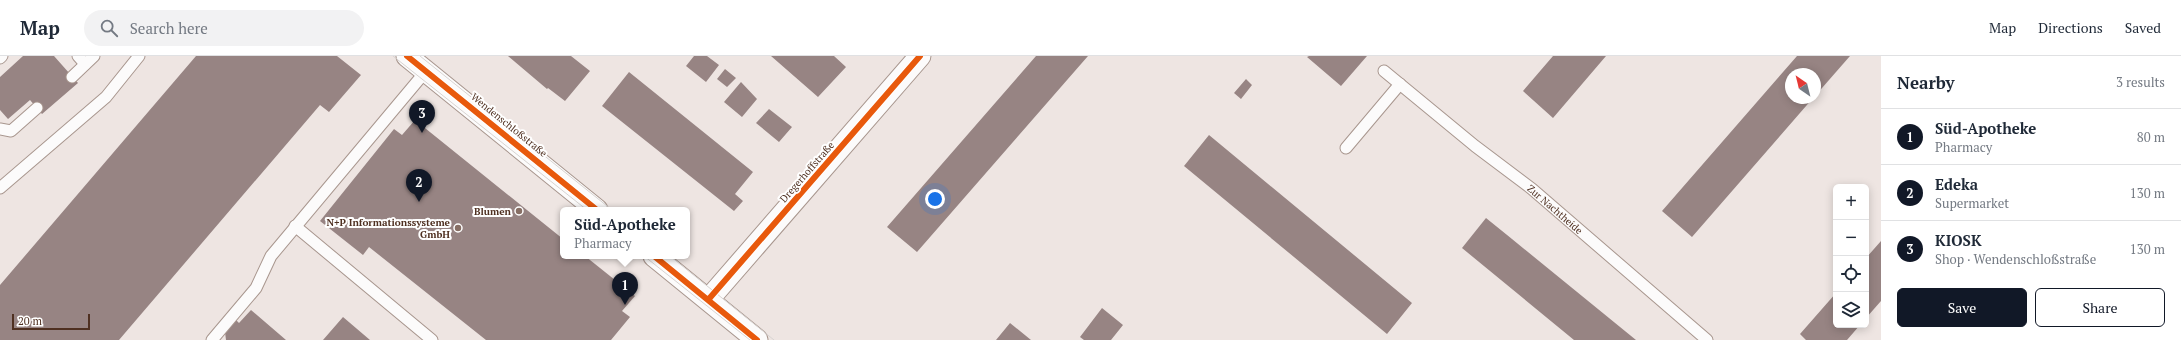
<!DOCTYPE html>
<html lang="en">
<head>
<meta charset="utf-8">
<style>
  :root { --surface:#fff; --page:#f2f2f3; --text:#1f2937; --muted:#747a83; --line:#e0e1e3; --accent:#111827 }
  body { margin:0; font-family:"PT Serif",serif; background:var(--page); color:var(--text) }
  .controls { position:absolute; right:12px; bottom:12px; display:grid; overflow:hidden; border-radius:6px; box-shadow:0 2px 10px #0003 }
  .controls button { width:36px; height:36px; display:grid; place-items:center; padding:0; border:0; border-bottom:1px solid var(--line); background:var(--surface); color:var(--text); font:20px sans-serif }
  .compass { position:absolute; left:1785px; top:12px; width:36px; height:36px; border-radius:50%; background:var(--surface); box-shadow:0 2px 10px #0003; rotate:325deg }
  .scale { position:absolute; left:12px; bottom:10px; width:78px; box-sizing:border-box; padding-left:4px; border:2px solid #4f3021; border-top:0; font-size:11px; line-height:14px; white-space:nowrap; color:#4f3021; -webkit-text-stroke:3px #fff; paint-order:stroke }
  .you { position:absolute; left:935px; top:143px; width:14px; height:14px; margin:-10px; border:3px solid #fff; border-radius:50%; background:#1a73e8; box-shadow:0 0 0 6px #1a73e833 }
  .badge { display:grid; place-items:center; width:26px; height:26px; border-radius:50%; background:var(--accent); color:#fff; font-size:13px; font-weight:700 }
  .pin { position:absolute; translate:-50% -33px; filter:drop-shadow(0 1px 2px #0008) }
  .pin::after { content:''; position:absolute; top:21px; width:14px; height:12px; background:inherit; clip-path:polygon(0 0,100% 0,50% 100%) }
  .popup { position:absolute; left:560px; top:151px; width:130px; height:52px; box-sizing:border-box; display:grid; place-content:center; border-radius:6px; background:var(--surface); filter:drop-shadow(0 1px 3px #0005); font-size:13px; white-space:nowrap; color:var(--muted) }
  .popup b { font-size:15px; color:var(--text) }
  .popup::after { content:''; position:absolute; left:50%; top:100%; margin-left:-8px; border:8px solid transparent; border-top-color:var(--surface) }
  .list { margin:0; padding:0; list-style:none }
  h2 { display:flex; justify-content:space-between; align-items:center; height:52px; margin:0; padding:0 16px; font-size:17px }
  h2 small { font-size:13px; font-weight:400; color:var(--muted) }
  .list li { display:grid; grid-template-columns:26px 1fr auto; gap:12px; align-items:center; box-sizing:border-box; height:56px; padding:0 16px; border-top:1px solid var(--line) }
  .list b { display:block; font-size:15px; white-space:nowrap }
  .list p { margin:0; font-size:13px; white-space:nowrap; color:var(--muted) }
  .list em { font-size:13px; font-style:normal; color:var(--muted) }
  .actions { display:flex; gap:8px; padding:12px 16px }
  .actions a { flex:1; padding:9px 0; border:1px solid var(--accent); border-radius:6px; text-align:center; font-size:14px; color:var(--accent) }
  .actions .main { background:var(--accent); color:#fff }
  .icon { flex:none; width:22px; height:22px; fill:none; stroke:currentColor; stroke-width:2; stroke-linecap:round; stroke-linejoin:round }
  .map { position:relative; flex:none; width:1881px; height:284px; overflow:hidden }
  header { display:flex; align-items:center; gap:24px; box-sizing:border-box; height:56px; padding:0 20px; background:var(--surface); border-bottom:1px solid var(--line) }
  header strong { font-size:19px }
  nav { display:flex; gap:22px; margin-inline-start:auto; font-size:14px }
  .search { width:280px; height:36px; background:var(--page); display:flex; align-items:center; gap:10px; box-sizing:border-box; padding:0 14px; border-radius:22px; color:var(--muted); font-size:15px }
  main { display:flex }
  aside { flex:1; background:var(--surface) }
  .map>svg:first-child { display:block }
  .building { fill:#978483 }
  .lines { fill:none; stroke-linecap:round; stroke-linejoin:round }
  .service-casing { stroke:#a8968e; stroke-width:13 }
  .minor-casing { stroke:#a8968e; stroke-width:23 }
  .service { stroke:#fcfbfb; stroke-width:11 }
  .minor { stroke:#fcfbfb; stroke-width:21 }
  .tram { stroke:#d7d3d1; stroke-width:1 }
  .cycleway-casing { stroke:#fff; stroke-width:8 }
  .cycleway { stroke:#e8590c; stroke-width:6 }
  .poi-dot { fill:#876f65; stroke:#fff; stroke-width:1.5 }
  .labels { text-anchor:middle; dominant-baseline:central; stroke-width:4; stroke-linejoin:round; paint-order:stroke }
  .street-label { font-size:10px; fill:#4f3021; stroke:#fff }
  .poi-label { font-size:10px; font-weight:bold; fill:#4f3021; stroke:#fff; text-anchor:end }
</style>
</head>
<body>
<header>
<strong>Map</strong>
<div class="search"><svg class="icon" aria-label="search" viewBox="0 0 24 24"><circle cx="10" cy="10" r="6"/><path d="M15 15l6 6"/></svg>Search here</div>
<nav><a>Map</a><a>Directions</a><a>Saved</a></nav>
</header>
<main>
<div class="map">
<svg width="1881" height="284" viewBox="0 0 1881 284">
  <rect width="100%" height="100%" fill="#eee5e2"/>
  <path class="building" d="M23,0H54L78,27L42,58L30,44L8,63L0,54V21Z
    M196,0H337L361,19L329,56L320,49L119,284H0V229Z
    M508,0H571L590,15L565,45L548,32L547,33Z
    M694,0H707L719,9L706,26L686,10Z
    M771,0H834L846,11L818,41Z
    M1036,0H1088L917,196L887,171Z
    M1309,0H1367L1341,30L1307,1Z
    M1553,0H1606L1553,62L1523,35Z
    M1797,0H1850L1815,40V18H1791V42H1813L1692,181L1662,155Z
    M725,13L736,22L727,31L717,23Z
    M629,16L753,116L735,138L743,145L734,155L602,50Z
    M1246,23L1252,29L1241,43L1234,37Z
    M741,26L757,43L742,61L724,46Z
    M769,53L792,71L779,86L756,67Z
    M415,64L563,183V200H585L635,240L622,255L630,261L611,284H486L369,191L363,199L320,165L394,73L402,79Z
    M1209,79L1412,247L1387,278L1184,110Z
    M1486,162L1512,183L1636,284H1574L1462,192Z
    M1881,185V245L1866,262V202Z
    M1836,237V269H1860L1847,284H1806L1800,278Z
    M1102,252L1123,269L1111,284H1084L1080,281Z
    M251,254L286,284H226L225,276L235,263L239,267Z
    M343,261L370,284H323Z
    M1010,267L1031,284H996Z"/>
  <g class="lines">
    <defs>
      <g id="service">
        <path d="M78,0L85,8"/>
        <path d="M0,2L2,0"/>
        <path id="s1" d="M1384,15L1475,90L1532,133L1707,284"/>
        <path d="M72,21L94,0"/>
        <path d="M0,73L11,75L37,52"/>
        <path d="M1346,92L1400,28"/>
        <path d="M0,132L106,41L139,0"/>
        <path d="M295,170L432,284"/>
        <path d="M212,284L256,232L271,200L426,15"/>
      </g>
      <path id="minor" d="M407,0L597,154
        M654,200L757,284
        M708,244L920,0"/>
    </defs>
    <use href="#service" class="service-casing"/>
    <use href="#minor" class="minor-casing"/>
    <use href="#service" class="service"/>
    <use href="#minor" class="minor"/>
    <path class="tram" d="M393,0L587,154
      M420,0L612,154
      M644,200L750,284
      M670,200L774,284"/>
    <defs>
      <path id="cycleway" d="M407,0L597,154
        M654,200L757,284
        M708,244L920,0"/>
    </defs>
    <use href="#cycleway" class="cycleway-casing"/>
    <use href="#cycleway" class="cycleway"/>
  </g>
  <g class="poi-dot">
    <circle cx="519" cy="155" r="4"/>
    <circle cx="458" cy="172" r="4"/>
  </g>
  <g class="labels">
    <g class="street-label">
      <text transform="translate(509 69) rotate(39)">Wendenschloßstraße</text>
      <text transform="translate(807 116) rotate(-49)">Dregerhoffstraße</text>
      <text stroke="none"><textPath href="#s1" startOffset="220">Zur Nachtheide</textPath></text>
    </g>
    <g class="poi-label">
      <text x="511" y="155">Blumen</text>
      <text x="450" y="166">N+P Informationssysteme<tspan x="450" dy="12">GmbH</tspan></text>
    </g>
  </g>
</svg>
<div class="controls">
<button>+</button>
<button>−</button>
<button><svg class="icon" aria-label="locate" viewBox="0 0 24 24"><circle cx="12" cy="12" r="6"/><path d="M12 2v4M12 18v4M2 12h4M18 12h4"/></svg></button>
<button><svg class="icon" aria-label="layers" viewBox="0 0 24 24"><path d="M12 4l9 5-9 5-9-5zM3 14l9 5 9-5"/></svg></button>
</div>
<svg class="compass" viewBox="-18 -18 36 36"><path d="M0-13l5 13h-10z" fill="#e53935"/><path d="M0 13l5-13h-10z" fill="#747a83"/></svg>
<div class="scale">20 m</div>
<div class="you"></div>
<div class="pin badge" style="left:625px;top:249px">1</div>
<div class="popup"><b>Süd-Apotheke</b>Pharmacy</div>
<div class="pin badge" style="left:419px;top:146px">2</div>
<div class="pin badge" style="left:422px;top:77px">3</div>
</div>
<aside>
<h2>Nearby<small>3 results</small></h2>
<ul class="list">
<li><span class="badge">1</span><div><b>Süd-Apotheke</b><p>Pharmacy</p></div><em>80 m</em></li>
<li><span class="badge">2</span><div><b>Edeka</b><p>Supermarket</p></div><em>130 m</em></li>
<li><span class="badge">3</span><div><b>KIOSK</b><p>Shop · Wendenschloßstraße</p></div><em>130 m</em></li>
</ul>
<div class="actions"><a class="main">Save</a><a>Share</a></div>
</aside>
</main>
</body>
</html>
